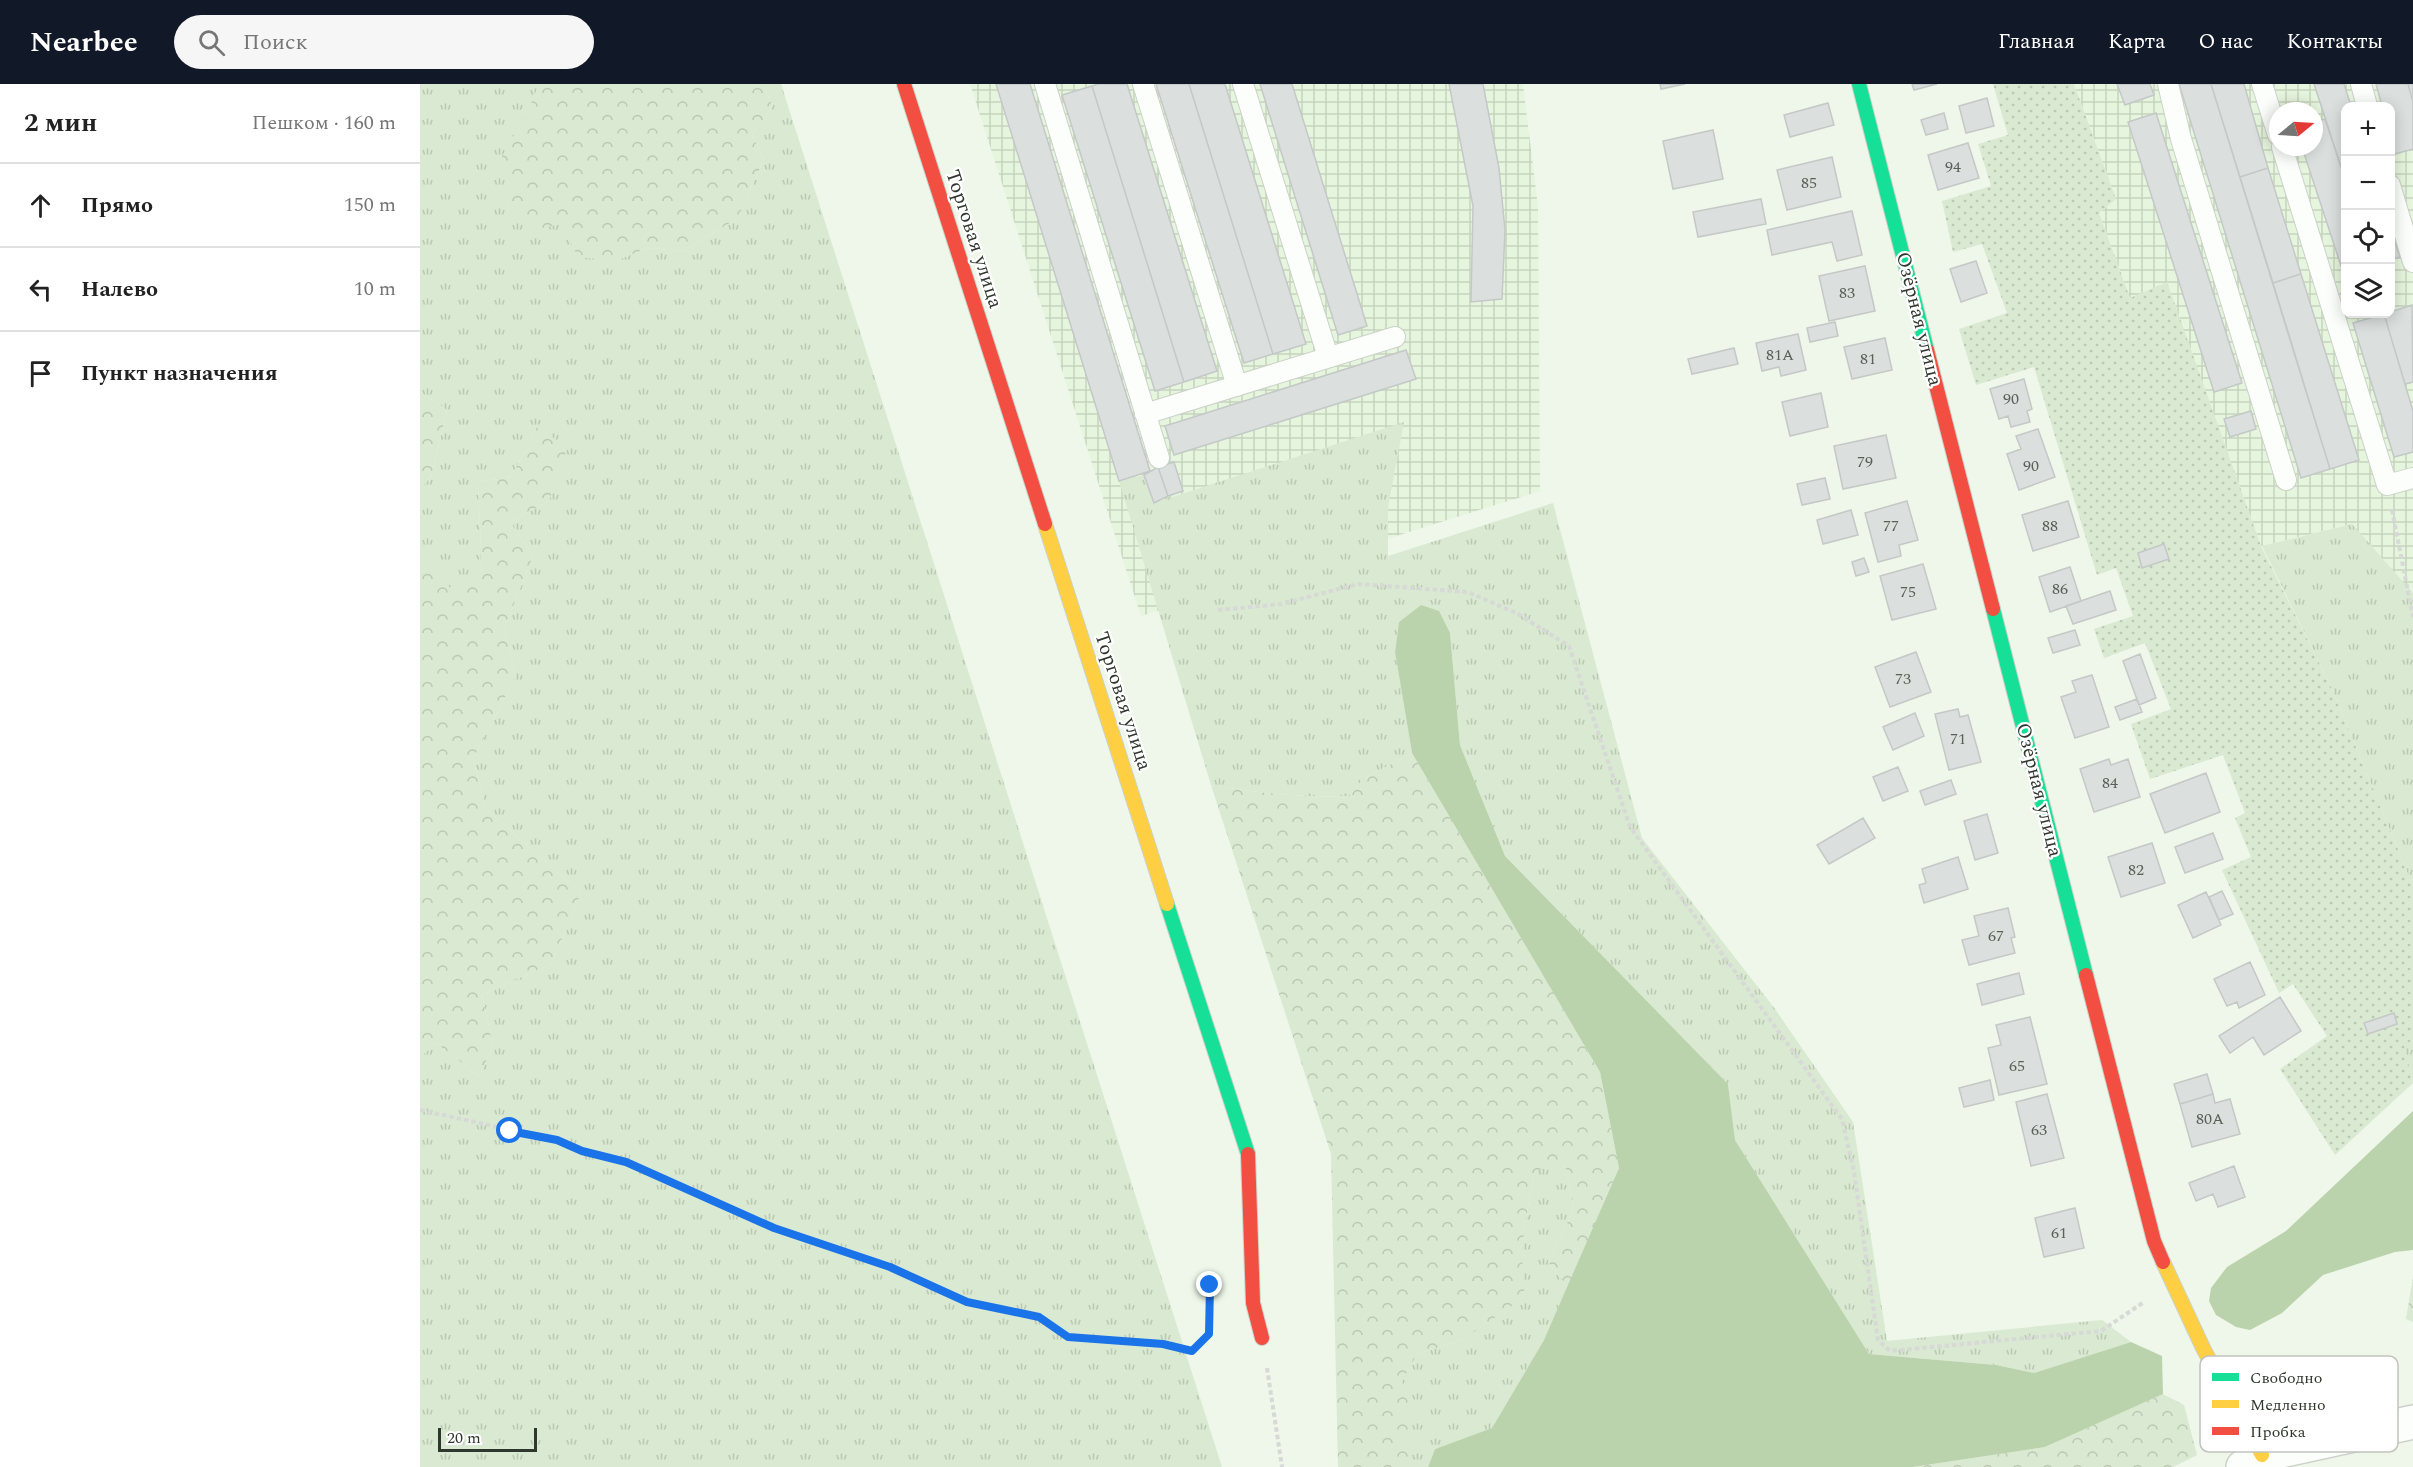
<!DOCTYPE html>
<html lang="ru">
<head>
<meta charset="utf-8">
<style>
  :root { --surface:#fff; --page:#f6f6f6; --text:#222; --muted:#767676; --line:#e0e0e0; --accent:#111827 }
  body { margin:0; font-family:Spectral,serif; background:var(--page); color:var(--text) }
  .controls { position:absolute; right:18px; top:18px; display:grid; overflow:hidden; border-radius:12px; box-shadow:0 3px 15px #0003 }
  .controls button { width:54px; height:54px; display:grid; place-items:center; padding:0; border:0; border-bottom:2px solid var(--line); background:var(--surface); color:var(--text); font:30px sans-serif }
  .compass { position:absolute; left:1849px; top:18px; width:54px; height:54px; border-radius:50%; background:var(--surface); box-shadow:0 3px 15px #0003; rotate:72deg }
  .scale { position:absolute; left:18px; bottom:15px; width:99px; box-sizing:border-box; padding-left:6px; border:3px solid #30372d; border-top:0; font-size:16px; line-height:21px; white-space:nowrap; color:#30372d; -webkit-text-stroke:4px #fff; paint-order:stroke }
  .stop { position:absolute; width:18px; height:18px; margin:-14px; border:4px solid #1a73e8; border-radius:50%; background:#fff }
  .stop.end { background:#1a73e8; border-color:#fff; box-shadow:0 2px 6px #0008 }
  .list { margin:0; padding:0; list-style:none }
  h2 { display:flex; justify-content:space-between; align-items:center; height:78px; margin:0; padding:0 24px; font-size:26px }
  h2 small { font-size:20px; font-weight:400; color:var(--muted) }
  .list li { display:grid; grid-template-columns:39px 1fr auto; gap:18px; align-items:center; box-sizing:border-box; height:84px; padding:0 24px; border-top:2px solid var(--line) }
  .list b { display:block; font-size:22px; white-space:nowrap }
  .list em { font-size:20px; font-style:normal; color:var(--muted) }
  .icon { flex:none; width:33px; height:33px; fill:none; stroke:currentColor; stroke-width:2; stroke-linecap:round; stroke-linejoin:round }
  .map { position:relative; flex:none; width:1993px; height:1383px; overflow:hidden }
  header { display:flex; align-items:center; gap:36px; box-sizing:border-box; height:84px; padding:0 30px; background:var(--accent); color:#fff }
  header strong { font-size:28px }
  nav { display:flex; gap:33px; margin-inline-start:auto; font-size:21px }
  .search { width:420px; height:54px; background:var(--page); display:flex; align-items:center; gap:15px; box-sizing:border-box; padding:0 21px; border-radius:33px; color:var(--muted); font-size:22px }
  main { display:flex }
  aside { flex:1; background:var(--surface) }
  .map>svg:first-child { display:block }
  .industrial { fill:url(#industrial-grid); fill-rule:evenodd }
  .grass { fill:url(#grass-tufts) }
  .forest { fill:url(#forest-crowns) }
  .garden { fill:url(#garden-dots) }
  .water { fill:#bbd3ac }
  .building { fill:#dbdfde; stroke:#c4c8c7; stroke-width:1.5 }
  .lines { fill:none; stroke-linecap:round; stroke-linejoin:round }
  .lane-casing { stroke:#cbd2c8; stroke-width:22 }
  .street-casing { stroke:#cbd2c8; stroke-width:36 }
  .fast-casing { stroke:#cbd2c8; stroke-width:16 }
  .slow-casing { stroke:#cbd2c8; stroke-width:16 }
  .jam-casing { stroke:#cbd2c8; stroke-width:16 }
  .path { stroke:#d6d9d5; stroke-width:4; stroke-dasharray:4.5 3; stroke-linecap:butt }
  .lane { stroke:#fcfefc; stroke-width:20 }
  .street { stroke:#fcfefc; stroke-width:33 }
  .fast { stroke:#16e098; stroke-width:14 }
  .slow { stroke:#ffcf43; stroke-width:14 }
  .jam { stroke:#f24e42; stroke-width:14 }
  .route { stroke:#1a73e8; stroke-width:8 }
  .labels { text-anchor:middle; dominant-baseline:central; stroke-width:4.5; stroke-linejoin:round; paint-order:stroke }
  .number-label { font-size:16px; fill:#5b6159 }
  .street-label { font-size:20px; fill:#30372d; stroke:#fff }
  .key { fill:#fff; stroke:#c1c3c0; stroke-width:1.5 }
  .key-label { font-size:16px; fill:#30372d }
</style>
</head>
<body>
<header>
<strong>Nearbee</strong>
<div class="search"><svg class="icon" aria-label="search" viewBox="0 0 24 24"><circle cx="10" cy="10" r="6"/><path d="M15 15l6 6"/></svg>Поиск</div>
<nav><a>Главная</a><a>Карта</a><a>О нас</a><a>Контакты</a></nav>
</header>
<main>
<aside>
<h2>2 мин<small>Пешком · 160 m</small></h2>
<ul class="list">
<li><svg class="icon" aria-label="ahead" viewBox="0 0 24 24"><path d="M12 20V5M6 11l6-6 6 6"/></svg><div><b>Прямо</b></div><em>150 m</em></li>
<li><svg class="icon" aria-label="left" viewBox="0 0 24 24"><path d="M17 20v-9H6M10 6l-5 5 5 5"/></svg><div><b>Налево</b></div><em>10 m</em></li>
<li><svg class="icon" aria-label="arrive" viewBox="0 0 24 24"><path d="M6 21V4h12l-3 4 3 4H6"/></svg><div><b>Пункт назначения</b></div></li>
</ul>
</aside>
<div class="map">
<svg width="1993" height="1383" viewBox="0 0 1993 1383">
  <defs>
    <pattern id="industrial-grid" width="8" height="8" patternUnits="userSpaceOnUse" patternTransform="scale(1.5)"><rect width="8" height="8" fill="#e6f5dd"/><path d="M0 4h8M4 0v8" fill="none" stroke="#c6d3be"/></pattern>
    <pattern id="grass-tufts" width="24" height="20" patternUnits="userSpaceOnUse" patternTransform="scale(1.5)"><rect width="24" height="20" fill="#dae9d1"/><path d="M3 7l-1-3M5 7V3M7 7l1-3M15 17l-1-3M17 17v-4M19 17l1-3" fill="none" stroke="#bbc8b4"/></pattern>
    <pattern id="forest-crowns" width="20" height="18" patternUnits="userSpaceOnUse" patternTransform="scale(1.5)"><rect width="20" height="18" fill="#dae9d1"/><path d="M2 6a3 3 0 1 1 6 0M12 15a3 3 0 1 1 6 0" fill="none" stroke="#bbc8b4"/></pattern>
    <pattern id="garden-dots" width="8" height="8" patternUnits="userSpaceOnUse" patternTransform="scale(1.5)"><rect width="8" height="8" fill="#dae9d1"/><path d="M2 2h.1M6 6h.1" fill="none" stroke="#bbc8b4" stroke-width="1.8" stroke-linecap="round"/></pattern>
  </defs>
  <rect width="100%" height="100%" fill="#eef7e9"/>
  <path class="industrial" d="M550,0H1103L1118,123L1120,407L721,532Z
    M1654,0H1993V563L1932,440L1841,462L1747,199L1710,214L1679,129L1696,115ZM1926,22H1970V230H1926ZM1858,27H1894V63H1858Z"/>
  <path class="grass" d="M0,0H119C103,40 91,85 88,128L141,140L195,177L228,164L264,167L318,134L344,75L332,51L353,22L342,0H361L802,1383H0V973L16,959L59,992L73,962L62,911L131,880L161,809L66,725L53,675L96,592L84,545L113,472L90,438L129,417L118,341L91,393L58,398L62,486L39,515L0,470V404L11,393L27,326L0,308Z
    M984,338L968,423V472L1133,419L1222,754L1355,925L1433,1038L1467,1257L1682,1236L1711,1258L1614,1289L1576,1281L1449,1270L1315,1056L1308,1000L1085,772L1040,661L1030,549L1001,521L979,538L975,568L992,669L943,695L930,712C883,714 838,709 791,701L699,397L724,391L734,419Z
    M1932,440L1993,509V802L1912,605L1842,462Z
    M1993,956V998L1983,961Z
    M1145,1079L1154,1125L1128,1178L1148,1203L1124,1256L1072,1344L1015,1365L1008,1383H989L981,1297L997,1270L1042,1256L1104,1213C1098,1167 1106,1131 1115,1087Z"/>
  <path class="forest" d="M119,0H342L353,22L332,51L344,75L318,134L264,167L228,164L195,177L158,173L141,140L117,145L88,128L90,102L76,83L110,22Z
    M0,308L27,326L11,393L0,404Z
    M118,341L147,365L129,417L90,438L113,472L84,545L96,592L53,675L66,725L161,809L131,880L62,911L73,962L59,992L16,959L0,973V470L39,514L62,486L58,398L91,393Z
    M992,669L1180,988L1199,1084L1148,1203L1128,1178L1154,1125L1145,1080L1115,1087C1106,1131 1098,1167 1105,1213L1042,1256L997,1270L982,1297L991,1325L989,1383H918L911,1070L791,701C838,709 883,714 930,712L943,695Z
    M1993,1193V1238L1986,1235Z
    M1743,1310L1764,1321L1777,1371L1753,1383H1493L1625,1363Z"/>
  <path class="garden" d="M1573,0H1654L1696,115L1679,129L1710,214L1747,198L1841,462L1912,605L1993,802V956L1984,961L1993,999L1915,1071L1860,985L1907,952L1873,900L1859,909L1802,786L1831,773L1815,734L1825,729L1803,671L1730,695L1711,640L1751,625L1725,559L1684,574L1674,545L1713,532L1696,484L1677,491L1614,283L1556,301L1539,245L1587,229L1562,160L1533,168L1522,117L1571,102L1558,60L1588,51Z"/>
  <path class="water" d="M1001,521L1019,527L1030,549L1040,661L1085,772L1308,1000L1315,1056L1449,1270L1576,1281L1614,1289L1711,1258L1742,1272L1743,1310L1625,1363L1493,1383H1008L1015,1365L1072,1344L1124,1256L1199,1084L1180,988L992,669L975,568L979,538Z
    M1993,1027V1166L1975,1168L1903,1191L1862,1229L1830,1246L1816,1243L1796,1231L1789,1217L1791,1204L1807,1183L1866,1147Z"/>
  <path class="building" d="M576,0H610L730,387L699,397Z
    M678,0H707L797,287L764,298L672,2Z
    M736,0H769L853,270L824,279Z
    M769,0H805L886,260L853,270Z
    M840,0H872L947,242L918,251Z
    M1029,0H1063L1079,84L1085,146L1082,215L1051,218L1053,122Z
    M1240,0H1265L1241,5Z
    M1492,0H1517L1494,6Z
    M1697,0H1730L1734,11L1705,21Z
    M1759,0H1791L1910,385L1881,394Z
    M1791,0H1824L1848,84L1820,93Z
    M1894,0H1924L1931,22H1926V98Z
    M1956,0H1988L1993,18V65L1975,70L1970,52V22H1962Z
    M1988,0H1993V18Z
    M672,2L764,298L735,307L642,11Z
    M1567,14L1574,42L1546,49L1539,22Z
    M1408,19L1414,41L1370,53L1364,31Z
    M1524,29L1528,45L1506,51L1501,36Z
    M1736,29L1822,299L1794,308L1708,38Z
    M1905,35L1926,98L1924,191L1882,63H1894V38Z
    M1293,46L1303,95L1253,105L1243,57Z
    M1548,59L1559,94L1518,106L1508,71Z
    M1412,73L1421,113L1367,126L1357,86Z
    M1848,84L1881,190L1853,199L1820,93Z
    M1341,115L1346,140L1278,153L1273,128Z
    M1432,127L1442,171L1417,177L1412,158L1352,171L1347,146Z
    M1970,144L1980,173L1970,176Z
    M1556,177L1567,209L1541,218L1530,185Z
    M1445,182L1455,227L1409,237L1399,192Z
    M1881,190L1939,376L1910,385L1853,199Z
    M1992,221L1993,298L1985,300L1964,230H1970V228Z
    M1964,230L1993,327V368L1974,373L1933,239Z
    M1415,238L1418,252L1390,258L1387,244Z
    M1378,250L1386,286L1361,292L1359,283L1342,287L1336,259Z
    M1465,254L1472,286L1432,295L1424,263Z
    M1314,264L1318,280L1272,290L1268,275Z
    M986,266L996,295L754,371L745,342Z
    M1604,295L1612,325L1607,327L1610,338L1591,343L1588,332L1579,335L1570,305Z
    M1401,309L1408,343L1370,352L1362,318Z
    M1831,327L1836,345L1810,353L1804,335Z
    M1618,345L1635,393L1599,406L1587,370L1601,365L1596,352Z
    M1466,351L1476,394L1423,405L1414,362Z
    M754,378L763,407L748,412L738,383Z
    M738,383L748,412L734,419L724,391Z
    M1405,394L1410,415L1382,421L1377,400Z
    M1487,417L1498,456L1479,461L1481,472L1458,478L1445,429Z
    M1648,417L1659,453L1613,467L1602,431Z
    M1431,426L1438,451L1403,460L1397,436Z
    M1744,460L1749,475L1722,484L1718,469Z
    M1444,474L1449,488L1436,492L1432,478Z
    M1503,480L1516,525L1472,536L1460,492Z
    M1650,483L1661,517L1630,528L1619,493Z
    M1690,507L1696,526L1653,540L1646,522Z
    M1655,546L1660,561L1633,569L1628,554Z
    M1496,568L1511,608L1470,623L1455,583Z
    M1720,570L1736,614L1719,621L1703,577Z
    M1672,591L1689,643L1655,654L1641,613L1656,608L1652,597Z
    M1717,615L1722,628L1700,636L1695,623Z
    M1538,625L1540,633L1548,631L1561,678L1529,686L1515,630Z
    M1495,629L1504,652L1473,666L1463,643Z
    M1689,675L1691,681L1708,675L1720,713L1674,728L1660,685Z
    M1478,683L1488,707L1463,717L1453,693Z
    M1786,689L1800,728L1745,749L1730,710Z
    M1531,696L1536,710L1505,721L1500,707Z
    M1567,730L1578,769L1555,776L1544,737Z
    M1443,734L1455,754L1409,780L1397,761Z
    M1793,749L1803,775L1765,789L1755,763Z
    M1732,759L1745,799L1701,813L1688,773Z
    M1538,773L1548,805L1504,819L1499,801L1506,799L1502,785Z
    M1802,807L1813,830L1799,836L1789,813Z
    M1786,808L1801,841L1773,854L1758,821Z
    M1588,824L1595,853L1591,854L1595,869L1549,881L1542,856L1559,852L1554,832Z
    M1830,878L1845,911L1819,924L1817,918L1807,922L1794,895Z
    M1599,889L1604,910L1562,921L1557,900Z
    M1860,913L1881,947L1844,971L1833,953L1810,969L1799,952Z
    M1974,929L1977,940L1948,950L1944,939Z
    M1610,933L1627,1000L1579,1011L1568,964L1581,961L1576,941Z
    M1787,990L1793,1010L1760,1020L1754,1000Z
    M1570,996L1574,1016L1544,1023L1539,1004Z
    M1627,1010L1644,1074L1611,1082L1596,1018Z
    M1793,1010L1795,1019L1810,1015L1820,1050L1772,1063L1760,1020Z
    M1814,1082L1825,1113L1798,1123L1793,1110L1776,1117L1769,1099Z
    M1655,1124L1664,1164L1624,1173L1615,1134Z"/>
  <g class="lines">
    <defs>
      <path id="lane" d="M625,0L739,374
        M723,0L817,302
        M823,0L908,273
        M1748,0L1761,55L1866,396
        M1842,0L1858,51
        M1941,0L1947,22
        M1862,63L1967,401L1993,394
        M1970,101L1993,178
        M725,330L975,253"/>
      <path id="street" d="M1823,1383L1842,1371L1993,1338"/>
      <path id="fast" d="M1439,0L1507,266
        M1573,525L1666,891
        M747,820L828,1070"/>
      <path id="slow" d="M625,440L747,820
        M1743,1178L1784,1266L1842,1371"/>
      <path id="jam" d="M484,0L625,440
        M1507,266L1573,525
        M1666,891L1734,1157L1743,1178
        M828,1070L833,1219L842,1254"/>
    </defs>
    <use href="#lane" class="lane-casing"/>
    <use href="#street" class="street-casing"/>
    <use href="#fast" class="fast-casing"/>
    <use href="#slow" class="slow-casing"/>
    <use href="#jam" class="jam-casing"/>
    <path class="path" d="M1972,426L1993,533
      M798,526L861,520L938,500L1048,508L1098,530L1149,562L1210,743L1422,1035L1434,1088L1458,1256L1470,1267L1681,1247L1724,1218
      M0,1026L137,1056L162,1067L206,1078L353,1144L470,1183L547,1218L619,1233L648,1253L743,1260L772,1267L789,1250L790,1201L799,1196
      M847,1284L862,1383"/>
    <use href="#lane" class="lane"/>
    <use href="#street" class="street"/>
    <use href="#fast" class="fast"/>
    <use href="#slow" class="slow"/>
    <use href="#jam" class="jam"/>
  </g>
  <g class="lines">
    <path class="route" d="M90,1047L137,1056L162,1067L206,1078L354,1144L470,1183L547,1218L619,1233L648,1253L743,1260L772,1267L789,1250L790,1201"/>
  </g>
  <g class="labels">
    <g class="number-label">
      <text x="1533" y="83">94</text>
      <text x="1389" y="99">85</text>
      <text x="1427" y="209">83</text>
      <text x="1360" y="271">81А</text>
      <text x="1448" y="275">81</text>
      <text x="1591" y="315">90</text>
      <text x="1445" y="378">79</text>
      <text x="1611" y="382">90</text>
      <text x="1471" y="442">77</text>
      <text x="1630" y="442">88</text>
      <text x="1640" y="505">86</text>
      <text x="1488" y="508">75</text>
      <text x="1483" y="595">73</text>
      <text x="1538" y="655">71</text>
      <text x="1690" y="699">84</text>
      <text x="1716" y="786">82</text>
      <text x="1576" y="852">67</text>
      <text x="1597" y="982">65</text>
      <text x="1790" y="1035">80А</text>
      <text x="1619" y="1046">63</text>
      <text x="1639" y="1149">61</text>
    </g>
    <g class="street-label">
      <text transform="translate(554 155) rotate(72)">Торговая улица</text>
      <text transform="translate(1499 235) rotate(76)">Озёрная улица</text>
      <text transform="translate(703 617) rotate(72)">Торговая улица</text>
      <text transform="translate(1619 706) rotate(76)">Озёрная улица</text>
    </g>
  </g>
  <rect x="1780" y="1272" width="198" height="96" rx="9" class="key"/>
  <rect x="1792" y="1289" width="27" height="8" fill="#16e098"/>
  <rect x="1792" y="1316" width="27" height="8" fill="#ffcf43"/>
  <rect x="1792" y="1343" width="27" height="8" fill="#f24e42"/>
  <g class="key-label">
    <text x="1830" y="1299">Свободно</text>
    <text x="1830" y="1326">Медленно</text>
    <text x="1830" y="1353">Пробка</text>
  </g>
</svg>
<div class="controls">
<button>+</button>
<button>−</button>
<button><svg class="icon" aria-label="locate" viewBox="0 0 24 24"><circle cx="12" cy="12" r="6"/><path d="M12 2v4M12 18v4M2 12h4M18 12h4"/></svg></button>
<button><svg class="icon" aria-label="layers" viewBox="0 0 24 24"><path d="M12 4l9 5-9 5-9-5zM3 14l9 5 9-5"/></svg></button>
</div>
<svg class="compass" viewBox="-18 -18 36 36"><path d="M0-13l5 13h-10z" fill="#e53935"/><path d="M0 13l5-13h-10z" fill="#767676"/></svg>
<div class="scale">20 m</div>
<div class="stop" style="left:90px;top:1047px"></div>
<div class="stop end" style="left:790px;top:1201px"></div>
</div>
</main>
</body>
</html>
